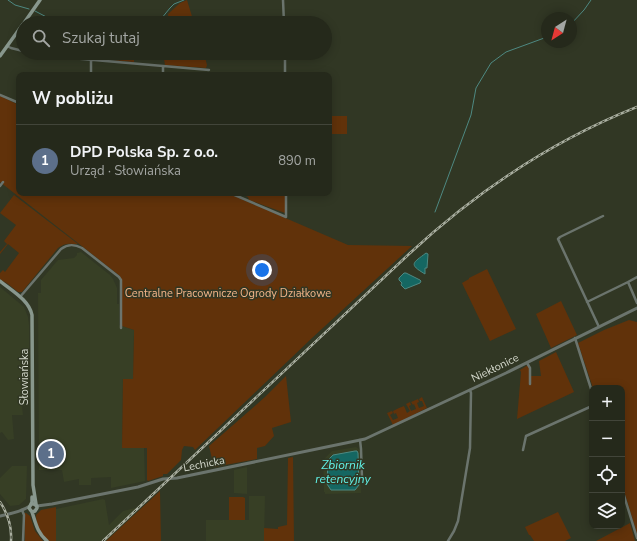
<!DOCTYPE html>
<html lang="pl">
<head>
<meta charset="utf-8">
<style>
  :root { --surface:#25291b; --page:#2d3124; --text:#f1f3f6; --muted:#a3a6a3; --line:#42453a; --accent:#8bbbb9 }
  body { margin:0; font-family:"Nunito Sans",sans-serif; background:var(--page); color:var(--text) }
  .controls { position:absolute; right:12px; bottom:12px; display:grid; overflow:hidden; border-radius:8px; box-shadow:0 2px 10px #0003 }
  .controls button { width:36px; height:36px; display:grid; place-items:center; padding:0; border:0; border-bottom:1px solid var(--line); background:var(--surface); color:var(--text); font:20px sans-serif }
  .compass { position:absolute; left:541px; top:12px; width:36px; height:36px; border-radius:50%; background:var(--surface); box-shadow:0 2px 10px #0003; rotate:216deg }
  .you { position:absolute; left:262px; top:270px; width:14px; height:14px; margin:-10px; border:3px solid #fff; border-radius:50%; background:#1a73e8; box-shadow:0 0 0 6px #1a73e833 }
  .badge { display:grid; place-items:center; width:26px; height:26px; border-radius:50%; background:var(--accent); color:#fff; font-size:13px; font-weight:700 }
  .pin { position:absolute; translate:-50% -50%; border:2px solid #fff; box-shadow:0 1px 4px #0006 }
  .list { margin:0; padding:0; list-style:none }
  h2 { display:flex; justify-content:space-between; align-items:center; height:52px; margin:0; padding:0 16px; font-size:17px }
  h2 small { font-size:13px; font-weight:400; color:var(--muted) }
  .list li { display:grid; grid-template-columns:26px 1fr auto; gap:12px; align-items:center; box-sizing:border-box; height:72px; padding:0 16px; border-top:1px solid var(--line) }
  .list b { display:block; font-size:15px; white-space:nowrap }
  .list p { margin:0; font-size:13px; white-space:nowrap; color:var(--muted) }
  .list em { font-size:13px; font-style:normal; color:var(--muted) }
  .icon { flex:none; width:22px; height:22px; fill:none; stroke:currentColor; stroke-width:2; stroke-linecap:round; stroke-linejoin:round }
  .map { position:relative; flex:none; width:637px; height:541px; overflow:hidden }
  .search { position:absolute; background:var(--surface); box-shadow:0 2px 10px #0003; left:16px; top:16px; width:316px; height:44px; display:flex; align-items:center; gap:10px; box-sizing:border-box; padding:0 14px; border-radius:22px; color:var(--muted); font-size:15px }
  .panel { position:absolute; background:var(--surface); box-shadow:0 2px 10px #0003; left:16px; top:72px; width:316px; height:124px; border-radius:8px }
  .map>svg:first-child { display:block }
  .built { fill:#373f25 }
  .green { fill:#61320a }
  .water { fill:#156762; stroke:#4e8982 }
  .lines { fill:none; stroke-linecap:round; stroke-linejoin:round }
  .stream { stroke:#4e8982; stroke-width:1 }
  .minor { stroke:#6b746d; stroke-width:2.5 }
  .tertiary { stroke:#6b746d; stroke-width:3 }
  .secondary { stroke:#88978d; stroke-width:3.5 }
  .rail-casing { stroke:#aaafa1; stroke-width:2.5 }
  .rail { stroke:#313724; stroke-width:1; stroke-dasharray:3; stroke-linecap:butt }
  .labels { text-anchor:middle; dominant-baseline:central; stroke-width:3; stroke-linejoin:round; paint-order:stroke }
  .park-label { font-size:11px; fill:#f2b488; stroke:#313724 }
  .street-label { font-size:11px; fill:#d4d8cc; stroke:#313724 }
  .water-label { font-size:12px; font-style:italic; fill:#60f0e5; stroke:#313724 }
</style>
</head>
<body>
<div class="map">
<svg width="637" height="541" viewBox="0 0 637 541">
  <rect width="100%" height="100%" fill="#313724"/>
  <path class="built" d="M81,252L110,275L113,279L117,288V304H119V325L134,330L133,379H123L122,448H144L145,481L111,488V477L92,478H91V485H79V479L64,482L62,470H39L38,293H41V280L58,260L74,258L77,255V253Z
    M0,287L24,307L28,317L29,325V399H25V406H22L23,415H12L14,439L8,440L2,432L0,433Z
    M356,447L360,450L361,493L325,494V492H324L323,460L332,451Z
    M12,466H27L26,499L19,505L10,506L0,494V478Z
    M247,467V494L234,493V470Z
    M249,496H265L264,541H206V520H249Z
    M103,499L105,500L109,525L123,511L135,508L137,511L106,541H56V509Z"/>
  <path class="green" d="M187,0L194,23H169L168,14L180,3Z
    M83,53H134V62L82,57Z
    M163,53H204L207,65L206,68L165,65Z
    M0,96L19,105V193H227L348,245L412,246L312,338L195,450L193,447L184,446L182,450L181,460L167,474H163V476L148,481L147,480V448H122L123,379H133L134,336V330L122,326V311L120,276L0,182Z
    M329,116H347V134H329Z
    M239,193H285V213L249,200L248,197Z
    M14,195L78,244C69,244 67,242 58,248L22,292H18L3,280L8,285L0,279V273L3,270L5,272L19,253L8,244L0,254V252L7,244L4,241L16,225L0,213Z
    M487,269L516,329L490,341L462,283L469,279V278Z
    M561,301L577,335L551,348L536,314Z
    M629,320L637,322V534L622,484V388H593L578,343L604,330Z
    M556,352L574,392L517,419L521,372L520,370L528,365L529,368L530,380H531V376H541L539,361Z
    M286,376L291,422L272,428L274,436L265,446L257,448V459L214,467L209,446L265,397Z
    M422,397L427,408L393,425L387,413L392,411L393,413L390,415L393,420L398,418L396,413L394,414L393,411L399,408L404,406L407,413L410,411L406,404L410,402L411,405L409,406L411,411L416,409L414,404L413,405L411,402L418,399L419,402L417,403L419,408L424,406L422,401H420L419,399Z
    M293,457L294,541H264V528L278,529V527L287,525L288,458Z
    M160,491L161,541H106Z
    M229,497H243L245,498V520H229Z
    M56,507V541H49C41,534 36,526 36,515L41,510Z
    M558,512L571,538L565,541H534L530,535H529L525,527Z
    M24,513H26L30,516L35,531L43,541H25Z
    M630,523L635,541H595H596Z"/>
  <path class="water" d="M426,253L428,254L427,268H425V274C408,264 413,263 426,253Z
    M404,273H406L420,280L421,281L420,283L405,289L401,285L402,283L399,280V278Z
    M355,451H357L358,453L359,485L355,490H331L327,484L328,460L333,455Z"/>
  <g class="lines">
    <path class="stream" d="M8,0L15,5L29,9
      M35,11L58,23
      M154,23L161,19L170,8L174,4L184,0
      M571,24L584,10L591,0
      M435,212L471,115L476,88L491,63L506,52L547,37"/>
    <path class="minor" d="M283,0L284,23
      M7,46L11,48L23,51
      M38,53L71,58L209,70
      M285,53V75
      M91,60V75
      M163,75V66
      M0,95L19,103
      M0,186L3,182
      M230,193L286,217V193
      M637,277L628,282L637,303
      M20,297L61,249C68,244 74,244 82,248L119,277L121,280V328
      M587,302L628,282
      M599,327L558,239L560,237L603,216
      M575,338L592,392
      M527,363L530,368V384
      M360,440L361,449L362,478
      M523,450L526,436L592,406
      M622,489L637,538
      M22,510L24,515L23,541
      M448,541L454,531L458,521L470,448L471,393L470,390"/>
    <path class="tertiary" d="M37,506L52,504L138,487L163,479L177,478L365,439L506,373L637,308
      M0,516C10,514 21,512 30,506"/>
    <path class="secondary" d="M24,23L40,0
      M0,56L23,24
      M0,281C12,291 29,300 32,315L33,485L36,504
      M31,504H34L37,506V508L35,511L32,512L29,508L32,502V497
      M32,512C36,524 37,532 47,541"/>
    <defs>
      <path id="rail" d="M0,502C8,514 12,527 11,541
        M103,541L409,254C476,192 552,141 637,107"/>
    </defs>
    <use href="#rail" class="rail-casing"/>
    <use href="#rail" class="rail"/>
  </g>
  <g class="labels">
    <g class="park-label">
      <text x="228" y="293">Centralne Pracownicze Ogrody Działkowe</text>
    </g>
    <g class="street-label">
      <text transform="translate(495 368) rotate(-26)">Niekłonice</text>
      <text transform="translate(24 377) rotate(-90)">Słowiańska</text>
      <text transform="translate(204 464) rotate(-11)">Lechicka</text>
    </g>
    <g class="water-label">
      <text x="343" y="465">Zbiornik<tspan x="343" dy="14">retencyjny</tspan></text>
    </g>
  </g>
</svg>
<div class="controls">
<button>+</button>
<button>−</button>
<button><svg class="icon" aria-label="locate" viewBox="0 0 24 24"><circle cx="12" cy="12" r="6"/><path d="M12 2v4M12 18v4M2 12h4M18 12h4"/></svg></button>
<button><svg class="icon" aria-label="layers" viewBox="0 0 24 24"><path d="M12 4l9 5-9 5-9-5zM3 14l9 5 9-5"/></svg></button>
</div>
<svg class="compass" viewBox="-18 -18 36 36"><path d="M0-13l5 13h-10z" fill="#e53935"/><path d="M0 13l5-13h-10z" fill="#a3a6a3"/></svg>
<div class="you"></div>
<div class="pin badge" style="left:51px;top:454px;background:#5c6f8a">1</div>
<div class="search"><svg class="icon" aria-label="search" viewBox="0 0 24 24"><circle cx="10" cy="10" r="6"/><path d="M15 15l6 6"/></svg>Szukaj tutaj</div>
<section class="panel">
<h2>W pobliżu<small></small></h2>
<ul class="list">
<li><span class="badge" style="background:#5c6f8a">1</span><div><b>DPD Polska Sp. z o.o.</b><p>Urząd · Słowiańska</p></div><em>890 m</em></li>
</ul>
</section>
</div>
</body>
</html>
